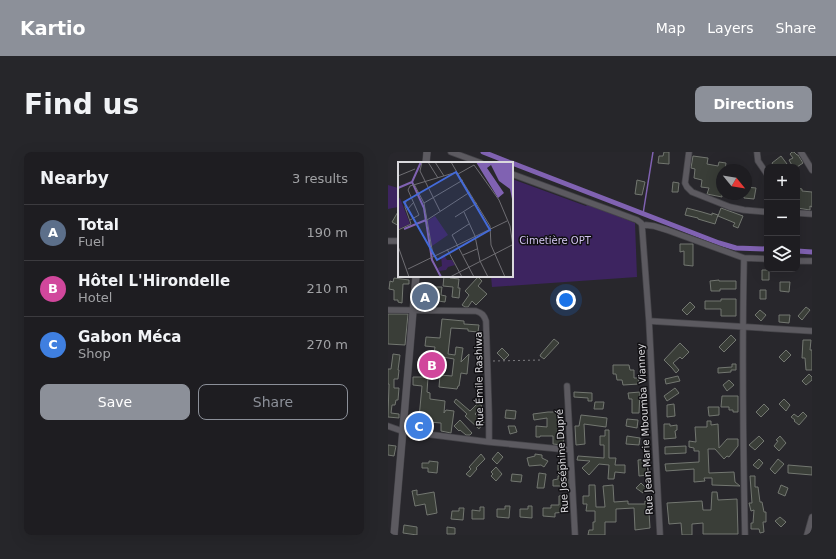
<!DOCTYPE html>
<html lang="en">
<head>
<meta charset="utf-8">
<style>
  :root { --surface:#1e1d21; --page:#26262a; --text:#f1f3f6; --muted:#a1a2a5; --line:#3c3b3f; --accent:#8c9099 }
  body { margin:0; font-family:"DejaVu Sans",sans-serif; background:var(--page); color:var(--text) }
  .controls { position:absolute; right:12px; top:12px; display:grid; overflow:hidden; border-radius:8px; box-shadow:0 4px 16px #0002 }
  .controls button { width:36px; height:36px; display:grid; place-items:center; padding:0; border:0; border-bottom:1px solid var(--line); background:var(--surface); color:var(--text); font:20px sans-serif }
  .compass { position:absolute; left:328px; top:12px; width:36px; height:36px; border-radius:50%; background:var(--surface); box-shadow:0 4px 16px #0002; rotate:120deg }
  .you { position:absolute; left:178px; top:148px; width:14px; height:14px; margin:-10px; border:3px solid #fff; border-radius:50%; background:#1a73e8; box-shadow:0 0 0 6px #1a73e833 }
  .badge { display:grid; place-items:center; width:26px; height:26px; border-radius:50%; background:var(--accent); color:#fff; font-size:13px; font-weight:700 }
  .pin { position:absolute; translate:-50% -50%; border:2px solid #fff; box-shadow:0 1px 4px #0006 }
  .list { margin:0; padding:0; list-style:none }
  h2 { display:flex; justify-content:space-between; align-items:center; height:52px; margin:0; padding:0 16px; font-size:17px }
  h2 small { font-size:13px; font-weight:400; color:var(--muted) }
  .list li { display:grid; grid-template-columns:26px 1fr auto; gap:12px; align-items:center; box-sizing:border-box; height:56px; padding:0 16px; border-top:1px solid var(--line) }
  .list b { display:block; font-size:15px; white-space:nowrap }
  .list p { margin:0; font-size:13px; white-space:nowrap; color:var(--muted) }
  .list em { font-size:13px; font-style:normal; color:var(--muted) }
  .actions { display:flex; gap:8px; padding:12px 16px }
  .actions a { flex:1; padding:9px 0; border:1px solid var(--accent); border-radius:8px; text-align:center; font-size:14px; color:var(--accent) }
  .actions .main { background:var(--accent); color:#fff }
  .icon { flex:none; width:22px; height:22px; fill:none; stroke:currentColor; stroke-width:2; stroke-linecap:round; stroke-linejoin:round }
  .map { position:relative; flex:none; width:424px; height:383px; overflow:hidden; border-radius:8px }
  header { display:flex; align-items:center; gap:24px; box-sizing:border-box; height:56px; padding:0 20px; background:var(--accent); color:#fff }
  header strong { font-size:19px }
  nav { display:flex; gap:22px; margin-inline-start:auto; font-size:14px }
  .intro { display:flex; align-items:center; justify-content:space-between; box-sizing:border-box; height:96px; padding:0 24px }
  h1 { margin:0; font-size:28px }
  .button { padding:10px 18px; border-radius:8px; background:var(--accent); color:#fff; font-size:14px; font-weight:700 }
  main { display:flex; gap:24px; padding:0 24px }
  aside { flex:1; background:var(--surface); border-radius:8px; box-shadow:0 4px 16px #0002 }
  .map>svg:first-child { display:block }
  .green { fill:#3d2460 }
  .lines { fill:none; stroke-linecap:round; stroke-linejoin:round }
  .stream { stroke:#8062b2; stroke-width:1.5 }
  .canal { stroke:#8062b2; stroke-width:5 }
  .building { fill:#3a3e38; stroke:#737771 }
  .minor-casing { stroke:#454449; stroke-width:7 }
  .tertiary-casing { stroke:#454449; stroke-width:8 }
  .path { stroke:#7c7b7f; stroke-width:1; stroke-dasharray:2 3; stroke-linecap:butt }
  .minor { stroke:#5c5a60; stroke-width:5.5 }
  .tertiary { stroke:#5c5a60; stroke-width:7 }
  .labels { text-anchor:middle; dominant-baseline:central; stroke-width:3; stroke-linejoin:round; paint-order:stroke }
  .park-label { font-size:10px; fill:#d2c4ef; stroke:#111013 }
  .street-label { font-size:10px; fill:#dad9dd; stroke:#111013 }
  .inset-river { fill:none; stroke:#8062b2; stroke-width:2 }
  .inset-road { fill:none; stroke:#6f6e73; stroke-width:1 }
  .view { fill:#436ad9; fill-opacity:0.15; stroke:#436ad9; stroke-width:2 }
  .inset-edge { fill:none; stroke:#dad9dd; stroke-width:2 }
</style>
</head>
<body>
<header>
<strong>Kartio</strong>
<nav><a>Map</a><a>Layers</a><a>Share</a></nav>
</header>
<div class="intro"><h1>Find us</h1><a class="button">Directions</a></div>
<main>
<aside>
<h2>Nearby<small>3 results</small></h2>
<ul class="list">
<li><span class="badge" style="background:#5c6f8a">A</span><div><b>Total</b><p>Fuel</p></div><em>190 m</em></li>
<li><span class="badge" style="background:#d1479c">B</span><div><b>Hôtel L'Hirondelle</b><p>Hotel</p></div><em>210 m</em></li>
<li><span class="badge" style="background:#3f7fe0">C</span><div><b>Gabon Méca</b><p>Shop</p></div><em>270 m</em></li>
</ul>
<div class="actions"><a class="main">Save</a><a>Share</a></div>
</aside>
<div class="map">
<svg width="424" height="383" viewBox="0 0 424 383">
  <rect width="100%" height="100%" fill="#28272c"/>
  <path class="green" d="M124,27L198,54L200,52L247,71L249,125L104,135L103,124H124Z
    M0,33L10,36V55L0,57Z"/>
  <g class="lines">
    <path class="stream" d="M255,62L265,0"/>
    <path class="canal" d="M95,0L123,11
      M124,11L331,91L348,96L379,97
      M409,99L424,100"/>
  </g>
  <path class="building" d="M276,0H281V12L270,11L271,4H275Z
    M404,0H406L409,3H410L415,11L409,15H405L401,8L405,6L402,2Z
    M305,4L320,6L319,12L330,14L331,10L338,11L337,18H334V45L319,42L321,36L313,35L314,28L306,26L307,17L303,16Z
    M393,4L399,12L395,15H386L384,11Z
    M249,28L257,30L254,43L247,42Z
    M285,30L291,31L290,40H284Z
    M358,35L368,36L366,47L356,46V42H358Z
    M409,36L414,37V39L424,40V55L422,54V58L409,56Z
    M299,56L314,60L324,63V61L330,63L327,72L310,67V66L297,63Z
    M333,56L355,64L350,76L345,74L347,71L330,64Z
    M11,58V74L4,70Z
    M292,92H305V114L296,113V99L292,100Z
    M374,118H381V128H374Z
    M56,124H62V126L71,127L70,136H72L71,146L64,145L65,135L55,134Z
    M90,125L94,129L90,134L99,142L88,153L84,149L80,155H77L74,153L81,143L77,139Z
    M6,126L21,128V132H15L14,151L10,150V148H6V138L1,137L2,129L5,130Z
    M331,128V129H348V137H332V139H323L322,129Z
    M392,130H402L401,140L392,139Z
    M45,135H54L53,143L58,144L57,150L50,149V151L43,150V147L36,146V142L45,143Z
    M372,138H378V147H372Z
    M333,147H348V164H333V157H317V149H333Z
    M302,150L307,155L299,163L294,158Z
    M418,155L422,158L414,168L410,164Z
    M372,158L378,163L373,169L367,163Z
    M0,162H20L17,193L0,192Z
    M391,163H402L401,171L391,170Z
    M54,167L76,169V172L91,173L90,180L80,179V177L63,176L60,202L67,203L68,195L75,196L73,210L81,202L79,222L73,221L71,234H70L69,237L51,235L52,223L64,224L66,207L49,204V214H44L47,195L37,194L38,185L52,186Z
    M343,183L348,188L336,200L331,195Z
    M166,187L171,191L156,207L152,204L153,202Z
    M415,188H423L422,198H424V218H418L417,206H414Z
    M292,191L301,200L294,207L292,205L285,211L291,218L288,221L284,216L276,208Z
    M114,196L121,203L116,208L109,201Z
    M398,198L403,203L396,210L391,205Z
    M5,202L12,203L10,218H11L10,227H6V236H11L10,248H8L7,253H4L3,261L11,262V266L0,265L1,232H0V217H3Z
    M344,212H348V218H343V220L330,221V216L344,215Z
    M225,213H241L242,218H246V226H250L251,232L235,233L234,228H229L228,222H225Z
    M421,222L424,225V228L418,233L414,229Z
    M290,224L292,229L278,232L277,227Z
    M25,225H40L39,240L42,241V247L57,249L56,261L58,258L66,259L63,281L53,279V271L41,270L40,277L25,276L26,265L31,266L34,234L25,233Z
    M341,228L346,233L339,239L335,233Z
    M287,236L291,241L279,249L276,244Z
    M186,240L204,241V249H200V246L186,245Z
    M252,240L251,261H244V247H241L240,241Z
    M334,244H350V260H345V258H341V255H333Z
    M68,247L82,259L90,251L94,254L87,262L96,270L91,277L77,264L79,262L66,250Z
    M396,247L402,253L398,259L391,252Z
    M207,250H216L215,257H206Z
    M286,252L287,264L279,265V253Z
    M376,252L381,257L373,265L368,260Z
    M320,255H331V263L321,264Z
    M118,258L128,259L127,267L117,266Z
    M160,260H173V280L176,281L175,293L165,292V284H152V285H148V274L159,275V266L146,268L145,262Z
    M415,260L419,264L411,273L406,269L407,268L403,265L406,262L410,265Z
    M193,263L219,266L218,275L196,272L197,292L188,293L187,274H191Z
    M239,267L250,268L249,276L238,274Z
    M72,268L84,281L82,283H78L72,278L71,279L66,274Z
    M319,269H323V273L330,272L331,296L339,287H350V294L341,305L339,304L336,307L327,297H320L321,321L346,320L347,330L352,334L324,333V326H316L317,329L306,330V317L278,319L277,312L311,310V299H306V296L301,295V289L308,290L307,275H319Z
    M276,272H282V274L289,273V278L287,279L288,286L276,287Z
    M120,274H127L129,280L122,282Z
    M217,278H221V306H228L227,313H237V321L227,320L226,327H220L221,313L211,312L201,323L194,316L202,309L189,308L190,304L216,306V293H212V284H217Z
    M239,284L252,286L251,293L238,292Z
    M371,284L376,289L367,298L361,293Z
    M392,284L398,291L391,299L386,294L390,289L388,288Z
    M0,293L8,294L6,304L0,303Z
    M298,294V301L277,302V295Z
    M110,300L115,305L109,312L104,307Z
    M93,302L97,307L88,316L89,317L82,325L78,322L83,317L81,315Z
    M147,302L154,303V306L160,309L156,315L153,313L141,314L139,306L147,304Z
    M259,307L260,320H259V323L251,324L250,308Z
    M371,307L375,311L370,317L365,313Z
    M390,307L396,312L387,322L382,317Z
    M41,309L50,310L49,321L40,320V316H34V311H41Z
    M177,309L178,327H180V334H165V328L170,327V324H171L170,323V310Z
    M400,313L424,315V323L400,321Z
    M108,315L114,322L108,329L103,324L105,322L103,320Z
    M151,321L158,322L156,336H149Z
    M124,322L134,323L133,330L123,329Z
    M362,324H367V335H370L372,350H374L376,360H378V370H375L376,380L372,381L371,377H363V371H365L366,358L363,359L361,351H364Z
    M253,331L259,337L255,341L248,336Z
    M201,333H207L208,355H217L215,334L225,333L226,350L240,349V352H257V349H262V360H261L262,376L247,378L246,356L228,357V370H217V383H200L201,378H205V370H207V359H198L199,352H195V344H201Z
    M393,333L400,336L397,344L390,341Z
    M29,338V343L46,340L49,361L39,363L37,352L27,354L24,339Z
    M324,340H329L330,348L349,347L350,382H315V371L304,372V383H294L293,371L281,372L279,351L314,349L315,358H323Z
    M176,343L177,360L167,361V365L155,364V356H163V353H171V344Z
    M117,354H122L121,366L109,365V357H117Z
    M140,354H144V366L132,365V357H140Z
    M92,355H96V367H84V358L92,359Z
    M71,356H76L75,368L63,367L64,359H71Z
    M392,365L398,370L393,375L387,369Z
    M16,373L29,375V383L15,381Z
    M59,375L67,376V382H59Z"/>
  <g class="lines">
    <defs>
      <path id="minor" d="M63,0L93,11
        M301,0L297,31L299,35L304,40L342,55L356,58L379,60
        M369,0L370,9L379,22
        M413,0L424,18
        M124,22L249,68L253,71L254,74L261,169L272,383
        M409,61L424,62
        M254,74L258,73L266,74L279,78L356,106L379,107
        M0,89H11
        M356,106C354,198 355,291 357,383
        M409,109H424
        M0,158L88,159C94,161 96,163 98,169L101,263V290
        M261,169L424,179
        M179,234L187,383
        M0,274L14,279L101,290L182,298
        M419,383L424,365"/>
      <path id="tertiary" d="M38,11L39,0
        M6,383L28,124"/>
    </defs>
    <use href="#minor" class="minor-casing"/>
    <use href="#tertiary" class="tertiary-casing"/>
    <path class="path" d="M105,209L154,208"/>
    <use href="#minor" class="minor"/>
    <use href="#tertiary" class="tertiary"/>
  </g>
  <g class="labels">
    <g class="park-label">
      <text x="167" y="88">Cimetière OPT</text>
    </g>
    <g class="street-label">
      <text transform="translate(91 227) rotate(-91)">Rue Émile Rashiwa</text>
      <text transform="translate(257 277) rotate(-93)">Rue Jean-Marie Mboumba Vianney</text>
      <text transform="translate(174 309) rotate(-93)">Rue Joséphine Dupré</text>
    </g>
  </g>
  <g transform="translate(10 10)">
    <rect width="115" height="115" fill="#28272c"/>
    <path d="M2,36L12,62L0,67V37ZM37,54L50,73L34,84L29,59ZM46,93L49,98H54L57,103L50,105L48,108L41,109L40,106L44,104L43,94Z" fill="#3d2460"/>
    <path d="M78,0H115V42L112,27L101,19L93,3L89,6L106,31L100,36Z" fill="#8062b2"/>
    <path class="inset-river" d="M23,0L14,20L26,46L34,98L43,115M0,26L14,20M6,67L28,58"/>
    <path class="inset-road" d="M24,0L22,9L42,49M30,0L40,16M37,0L46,14M53,0L60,12L76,3L101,38L112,64L115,84M60,12L92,64L93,83L107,115M0,14L17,7M16,22L26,41L29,58M26,41L65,18M8,49L16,40M66,50L77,74L82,99L90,115M57,55L79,41M12,58L21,53L10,28L12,24L59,10M71,62L54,73L76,115M0,68L13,62L7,45L8,39M0,84L11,115M49,87L64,115M35,93L29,58L72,30M65,93L79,87M10,107L109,59M52,115L114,83"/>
    <path class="view" d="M58,10L92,68L39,98L6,40Z"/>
    <rect width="115" height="115" class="inset-edge"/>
  </g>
</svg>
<div class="controls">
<button>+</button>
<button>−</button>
<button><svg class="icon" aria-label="layers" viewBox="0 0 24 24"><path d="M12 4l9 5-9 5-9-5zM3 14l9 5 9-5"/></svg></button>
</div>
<svg class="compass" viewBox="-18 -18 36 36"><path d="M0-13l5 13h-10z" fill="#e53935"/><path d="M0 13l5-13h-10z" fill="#a1a2a5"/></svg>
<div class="you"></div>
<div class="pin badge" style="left:37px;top:145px;background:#5c6f8a">A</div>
<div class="pin badge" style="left:44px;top:213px;background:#d1479c">B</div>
<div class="pin badge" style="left:31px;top:274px;background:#3f7fe0">C</div>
</div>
</main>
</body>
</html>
